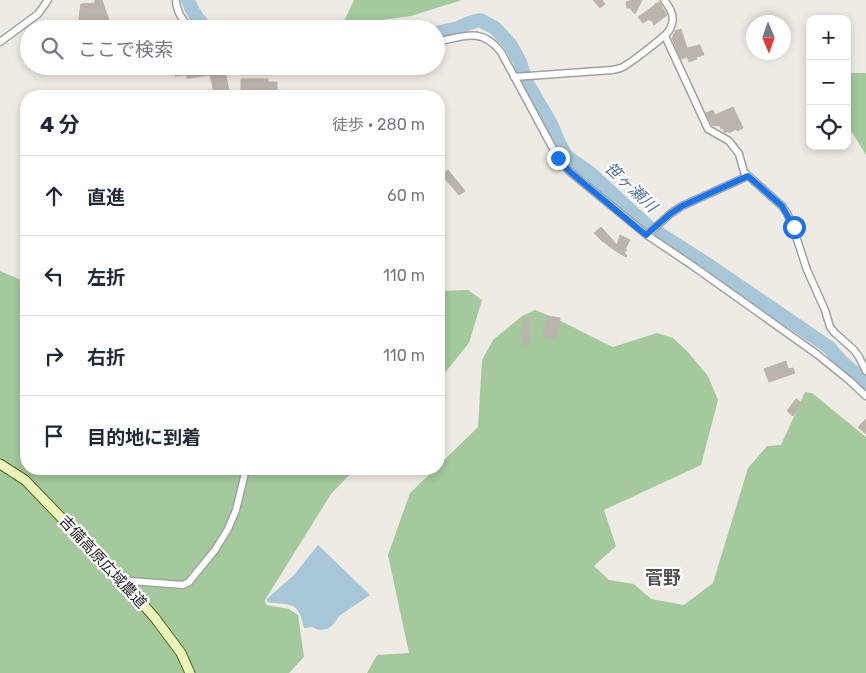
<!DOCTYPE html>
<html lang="ja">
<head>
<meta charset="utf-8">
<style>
  :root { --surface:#fff; --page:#f2f2f3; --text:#1f2937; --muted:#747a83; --line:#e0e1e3 }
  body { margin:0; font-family:Rubik,"Noto Sans JP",sans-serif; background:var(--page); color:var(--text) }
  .controls { position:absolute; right:15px; top:15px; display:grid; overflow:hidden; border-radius:10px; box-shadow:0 2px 8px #0003 }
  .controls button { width:45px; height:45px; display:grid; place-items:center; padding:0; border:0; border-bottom:1px solid var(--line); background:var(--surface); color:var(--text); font:25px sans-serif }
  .compass { position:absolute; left:746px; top:15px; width:45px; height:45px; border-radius:50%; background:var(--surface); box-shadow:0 2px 8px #0003; rotate:178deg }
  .stop { position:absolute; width:15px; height:15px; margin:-11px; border:4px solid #1a73e8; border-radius:50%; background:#fff }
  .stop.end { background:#1a73e8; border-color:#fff; box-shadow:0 1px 5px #0008 }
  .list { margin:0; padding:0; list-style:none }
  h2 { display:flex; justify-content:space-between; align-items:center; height:65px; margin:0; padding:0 20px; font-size:21px }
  h2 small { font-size:16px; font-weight:400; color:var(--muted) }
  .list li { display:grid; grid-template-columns:32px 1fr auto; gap:15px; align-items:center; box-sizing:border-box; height:80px; padding:0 20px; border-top:1px solid var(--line) }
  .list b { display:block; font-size:19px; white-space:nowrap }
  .list em { font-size:16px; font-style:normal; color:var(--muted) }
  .icon { flex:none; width:28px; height:28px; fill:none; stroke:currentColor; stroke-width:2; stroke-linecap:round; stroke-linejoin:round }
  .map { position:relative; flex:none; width:866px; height:673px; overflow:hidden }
  .search { position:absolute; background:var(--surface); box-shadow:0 2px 8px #0003; left:20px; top:20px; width:425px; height:55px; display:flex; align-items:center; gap:12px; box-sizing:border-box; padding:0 18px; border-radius:28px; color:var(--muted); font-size:19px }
  .panel { position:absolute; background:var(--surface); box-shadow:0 2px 8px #0003; left:20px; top:90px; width:425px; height:385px; border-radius:20px }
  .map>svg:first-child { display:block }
  .forest { fill:#a3c99c }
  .water { fill:#a7c6d7 }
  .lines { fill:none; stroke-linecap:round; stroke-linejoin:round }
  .river { stroke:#a7c6d7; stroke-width:14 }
  .building { fill:#bab4ad; stroke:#bdb4a7 }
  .street-casing { stroke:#a1a1a1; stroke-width:9 }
  .secondary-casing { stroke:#54690f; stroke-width:11 }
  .street { stroke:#fff; stroke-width:6 }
  .secondary { stroke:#e9f3bb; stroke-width:9 }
  .route { stroke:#1a73e8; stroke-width:6 }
  .labels { text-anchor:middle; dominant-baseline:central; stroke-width:4.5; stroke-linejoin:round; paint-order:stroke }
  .street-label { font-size:15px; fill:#1d1d1d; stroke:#fff }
  .water-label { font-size:16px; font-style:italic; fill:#5271a3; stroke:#fff }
  .quarter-label { font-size:18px; font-weight:bold; fill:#505050; stroke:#fff }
</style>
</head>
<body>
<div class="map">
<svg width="866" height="673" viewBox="0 0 866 673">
  <rect width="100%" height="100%" fill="#edebe3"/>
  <path class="forest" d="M354,0H462L411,16L368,22L344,21Z
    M847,73H866V155L847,124Z
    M0,271L26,282V469H355L331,494L265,600L266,605L289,609L298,615L304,657L289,673H0Z
    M468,290L482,300L469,343L439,380V292L441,291Z
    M535,310C562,320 587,335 613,347L657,333L673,338L688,352L708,376L718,400L701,465L604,510L616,546L594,566L609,580L634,584L651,599L684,605L713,583L748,468L767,446L781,445L805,392L812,393L866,437V673H367L377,655L409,653L388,555L410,493L435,469H439V465L478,427L482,360L493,340L522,316Z"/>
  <path class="water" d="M318,545L370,595L339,616L333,625L327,629L318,630L312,627L304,628C298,600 292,606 267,602V599L270,596L294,575Z"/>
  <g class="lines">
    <path class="river" d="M188,0C192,12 198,21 208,29
      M436,33L458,28L469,23L480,20L495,28L510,44L520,62L526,81L551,124L559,143L566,156L590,173L630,210L649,227L710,266L830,348C837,359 847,367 857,375C860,377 863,381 866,384"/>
  </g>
  <path class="building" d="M95,0H102L112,29H80L79,17L81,4L95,3Z
    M593,0H602L605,4L600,8Z
    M633,0H642L635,14L630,8H627L626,2Z
    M659,2L667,15L654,25L652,20L650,21L649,19L643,23L638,17L655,5V4Z
    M681,29L687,48L700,45L704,55L696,57L697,59L689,62L687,57L681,59L672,38L673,37V34H675V31Z
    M98,66H120V67L102,74Z
    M172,66H224L225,76H226L230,96H215L210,75L189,78H187L186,75L175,76V74L171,75L170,68H172Z
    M287,66H310V68L287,74Z
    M241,79H268V82H277V90H269V91H241Z
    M733,107L743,128L737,131L736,129L729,133L728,131L725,133L723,128L721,129L720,126L712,125L706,113L713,110L715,115Z
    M448,170L465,191L459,195L442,175Z
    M601,227L617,245L620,235L630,240L625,249L627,250L624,252L627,256L626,257L614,250L604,242H603L594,233Z
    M547,316L560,318L556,339L543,337Z
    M525,318H529V337L530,344L524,345L521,334L522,329H523Z
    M786,361L788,369L793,368L795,373L769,382L764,369Z
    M796,399L802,403L793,416L787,411Z
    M866,419V434L858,427Z"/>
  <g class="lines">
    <defs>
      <path id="street" d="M176,0C176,11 183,21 190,29
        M665,36L708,129L729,141L739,154L744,172L782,206L787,213L793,227L807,270L825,310L830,327L835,333L854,350L859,357L866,371
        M0,42L38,14L48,0
        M436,42C463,37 481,26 501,52L558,158L569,171L647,235L693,266L818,355L850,381L866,396
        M514,77L612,70C616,69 620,69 623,67C630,63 668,35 670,29C676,18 671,9 664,0
        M647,235L670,214L682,206L748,176
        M124,583L130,581L183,585L189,582L215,550L228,529L236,510L246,469"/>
      <path id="secondary" d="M0,464L25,480L124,583L155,618L181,653L190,673"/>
    </defs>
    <use href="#street" class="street-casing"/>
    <use href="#secondary" class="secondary-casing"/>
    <use href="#street" class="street"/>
    <use href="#secondary" class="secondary"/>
  </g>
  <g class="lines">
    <path class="route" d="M558,158L569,171L646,235L670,214L682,206L748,176L782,206L794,227"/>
  </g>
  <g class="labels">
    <g class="street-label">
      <text transform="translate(103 562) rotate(47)">吉備高原広域農道</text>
    </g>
    <g class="water-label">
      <text transform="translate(631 187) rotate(43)">笹ヶ瀬川</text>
    </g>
    <g class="quarter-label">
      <text x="663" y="578">菅野</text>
    </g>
  </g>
</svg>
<div class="controls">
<button>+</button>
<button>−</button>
<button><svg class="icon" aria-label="locate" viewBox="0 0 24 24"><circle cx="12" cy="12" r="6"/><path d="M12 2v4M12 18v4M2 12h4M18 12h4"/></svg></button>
</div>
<svg class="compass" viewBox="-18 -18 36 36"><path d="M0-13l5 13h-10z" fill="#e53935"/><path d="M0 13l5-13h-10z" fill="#747a83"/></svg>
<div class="stop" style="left:794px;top:227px"></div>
<div class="stop end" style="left:558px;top:158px"></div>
<div class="search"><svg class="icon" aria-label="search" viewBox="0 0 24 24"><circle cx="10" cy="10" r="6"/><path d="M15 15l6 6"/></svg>ここで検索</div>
<section class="panel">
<h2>4 分<small>徒歩 · 280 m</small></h2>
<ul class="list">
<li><svg class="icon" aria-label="ahead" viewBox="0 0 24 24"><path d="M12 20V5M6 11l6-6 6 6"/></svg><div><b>直進</b></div><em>60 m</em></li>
<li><svg class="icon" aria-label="left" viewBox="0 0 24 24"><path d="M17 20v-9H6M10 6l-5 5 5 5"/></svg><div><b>左折</b></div><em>110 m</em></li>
<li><svg class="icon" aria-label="right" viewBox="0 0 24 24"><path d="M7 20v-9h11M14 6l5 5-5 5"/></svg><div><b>右折</b></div><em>110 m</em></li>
<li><svg class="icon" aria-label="arrive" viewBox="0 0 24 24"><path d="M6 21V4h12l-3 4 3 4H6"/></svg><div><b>目的地に到着</b></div></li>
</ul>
</section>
</div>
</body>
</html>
